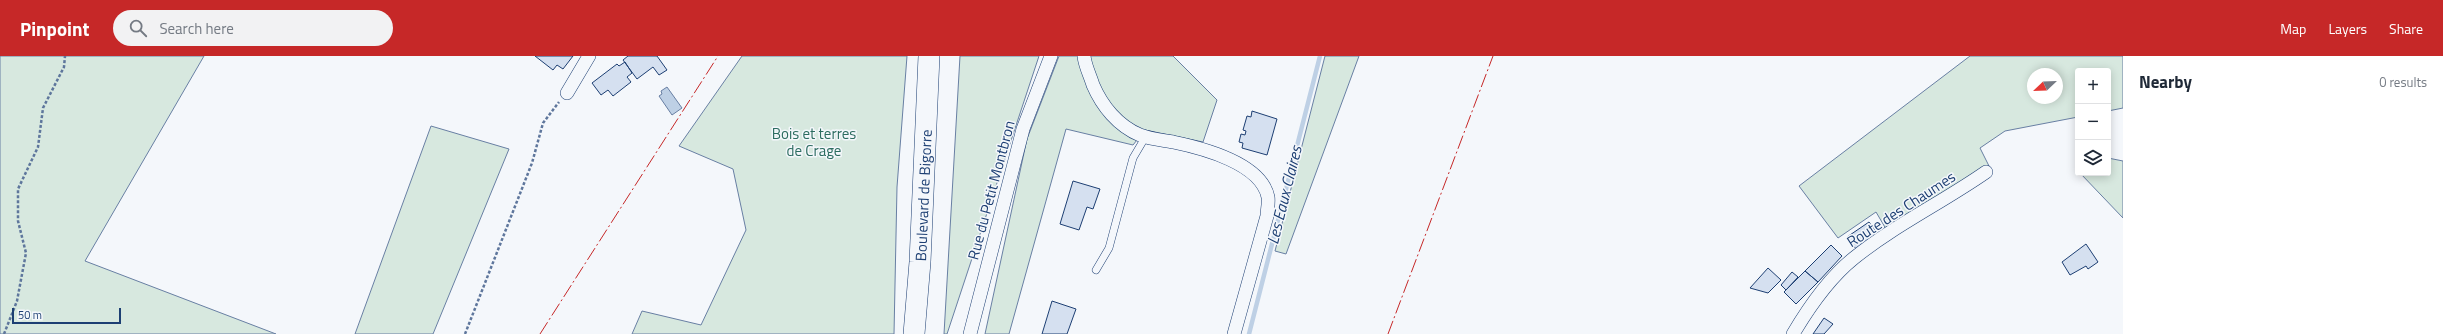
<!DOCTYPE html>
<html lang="en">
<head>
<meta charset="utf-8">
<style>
  :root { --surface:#fff; --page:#f2f2f3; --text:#1f2937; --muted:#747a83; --line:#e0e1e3; --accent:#c62828 }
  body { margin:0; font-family:"Titillium Web",sans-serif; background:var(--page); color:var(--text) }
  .controls { position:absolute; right:12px; top:12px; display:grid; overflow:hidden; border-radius:4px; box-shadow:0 2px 10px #0003 }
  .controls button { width:36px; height:36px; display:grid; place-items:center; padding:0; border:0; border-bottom:1px solid var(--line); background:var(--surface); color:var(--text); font:20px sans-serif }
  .compass { position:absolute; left:2027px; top:12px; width:36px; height:36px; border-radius:50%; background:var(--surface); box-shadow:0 2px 10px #0003; rotate:247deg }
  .scale { position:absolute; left:12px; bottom:10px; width:109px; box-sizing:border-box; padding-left:4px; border:2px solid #1d3f73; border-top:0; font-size:11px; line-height:14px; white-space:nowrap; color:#1d3f73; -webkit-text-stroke:3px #f4f7fb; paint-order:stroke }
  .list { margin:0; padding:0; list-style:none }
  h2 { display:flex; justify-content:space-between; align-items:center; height:52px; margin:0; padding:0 16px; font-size:17px }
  h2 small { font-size:13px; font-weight:400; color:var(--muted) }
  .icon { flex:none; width:22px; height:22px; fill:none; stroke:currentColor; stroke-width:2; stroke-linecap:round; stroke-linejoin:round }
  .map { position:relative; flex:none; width:2123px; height:278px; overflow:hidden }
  header { display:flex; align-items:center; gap:24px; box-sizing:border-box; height:56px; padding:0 20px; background:var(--accent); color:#fff }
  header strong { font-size:19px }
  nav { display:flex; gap:22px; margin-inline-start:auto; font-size:14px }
  .search { width:280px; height:36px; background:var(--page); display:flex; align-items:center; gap:10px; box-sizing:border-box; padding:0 14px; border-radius:22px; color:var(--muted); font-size:15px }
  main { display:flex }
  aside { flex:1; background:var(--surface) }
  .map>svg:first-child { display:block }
  .green { fill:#d7e8df; stroke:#687fa3; fill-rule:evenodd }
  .water { fill:#bed0e5; stroke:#687fa3 }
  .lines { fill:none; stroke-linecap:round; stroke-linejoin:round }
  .stream { stroke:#bed0e5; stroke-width:4.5 }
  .building { fill:#d5e0f0; stroke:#1d3f73 }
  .lane-casing { stroke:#1d3f73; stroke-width:8 }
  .street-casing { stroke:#1d3f73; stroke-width:14 }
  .primary-casing { stroke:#1d3f73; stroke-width:22 }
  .path { stroke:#5e769c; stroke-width:2.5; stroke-dasharray:3 2; stroke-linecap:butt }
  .lane { stroke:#f4f7fb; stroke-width:7 }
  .street { stroke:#f4f7fb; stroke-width:13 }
  .primary { stroke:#f4f7fb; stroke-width:21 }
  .power { stroke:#c62828; stroke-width:1; stroke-dasharray:14 3 2 3; stroke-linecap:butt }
  .labels { text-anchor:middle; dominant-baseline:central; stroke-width:3; stroke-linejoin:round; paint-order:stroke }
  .park-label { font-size:15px; fill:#2c6c60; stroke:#f4f7fb }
  .street-label { font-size:15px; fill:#1d3f73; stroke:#f4f7fb }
  .water-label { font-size:16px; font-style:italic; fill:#1d3f73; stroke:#f4f7fb }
</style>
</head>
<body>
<header>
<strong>Pinpoint</strong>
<div class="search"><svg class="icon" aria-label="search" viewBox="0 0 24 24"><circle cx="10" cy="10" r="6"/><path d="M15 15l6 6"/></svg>Search here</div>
<nav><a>Map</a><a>Layers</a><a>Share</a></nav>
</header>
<main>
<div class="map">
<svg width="2123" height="278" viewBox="0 0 2123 278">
  <rect width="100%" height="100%" fill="#f4f7fb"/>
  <path class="green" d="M0,0H204L85,205L276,278H0Z
    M742,0H907L897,131L894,278H632L642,255L701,269L746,174L733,113L679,90Z
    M960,0H1039L947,278H944Z
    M1059,0H1173L1217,44L1203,86L1145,74L1133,89L1066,73L1009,278H985L1027,83Z
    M1325,0H1359L1286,198L1275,195Z
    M1970,0H2123V52L2108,55V15H2078V61L2005,75L1980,92L1989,110L1886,173L1876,156L1838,182L1799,130ZM2033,18H2057V42H2033Z
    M431,70L509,93L433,278H355Z
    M2108,102L2123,105V162L2080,117H2108Z"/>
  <path class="water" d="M667,31L682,52L672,59L659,40L662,38L661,35Z"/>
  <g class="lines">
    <path class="stream" d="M1249,278L1320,0"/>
  </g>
  <path class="building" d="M535,0H573L563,13L557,9L553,14Z
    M628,0H657L667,14L659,19L653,11L637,23L623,4Z
    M625,6L632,17L627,21L631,26L613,40L608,34L601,39L592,27L617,8L619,10Z
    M1252,55L1277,63L1267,99L1242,92L1243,87L1239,86L1241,78L1245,79L1246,75L1243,74L1247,60L1251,61Z
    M1073,125L1100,133L1093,153L1087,151L1079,174L1060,168Z
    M1869,166L1878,178L1856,193L1847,181Z
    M2086,188L2098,206L2088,213L2086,210L2070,219L2062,206Z
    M1831,189L1842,200L1818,226L1805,215Z
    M1768,212L1781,224L1768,237L1750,232Z
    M1805,215L1818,226L1796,248L1784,236Z
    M1792,216L1798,221L1786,234L1781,229Z
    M1052,245L1076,253L1067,278H1042Z
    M1824,262L1833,268L1824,278H1813Z"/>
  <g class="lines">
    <defs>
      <path id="lane" d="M1096,214L1109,192L1133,102L1146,80"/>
      <path id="street" d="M1084,0C1085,10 1090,19 1093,29C1102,50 1118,70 1140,79C1150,83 1162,84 1173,86C1202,92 1261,107 1268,141C1269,147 1267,154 1267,160L1234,278
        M567,37L589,0
        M970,278L1023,73L1051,0
        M1793,278C1809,251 1829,222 1854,202C1895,169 1943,146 1986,116"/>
      <g id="primary">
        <path id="s1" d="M914,278L920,206L929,0"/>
      </g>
    </defs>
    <use href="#lane" class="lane-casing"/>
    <use href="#street" class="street-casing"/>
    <use href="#primary" class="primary-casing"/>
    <path class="path" d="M4,278L17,245L26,197L18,165V133L38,91L43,52L64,11L65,0
      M465,278L532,107L543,67L559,46"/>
    <use href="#lane" class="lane"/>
    <use href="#street" class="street"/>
    <use href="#primary" class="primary"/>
    <path class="power" d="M540,278L718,0
      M1388,278L1493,0"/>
  </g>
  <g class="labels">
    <g class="park-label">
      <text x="814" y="77">Bois et terres<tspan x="814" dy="17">de Crage</tspan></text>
    </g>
    <g class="street-label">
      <text transform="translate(991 134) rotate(-75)">Rue du Petit Montbron</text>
      <text stroke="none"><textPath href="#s1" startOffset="139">Boulevard de Bigorre</textPath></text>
      <text transform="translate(1901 153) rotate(-33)">Route des Chaumes</text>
    </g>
    <g class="water-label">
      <text transform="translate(1284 139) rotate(-76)">Les Eaux Claires</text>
    </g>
  </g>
</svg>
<div class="controls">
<button>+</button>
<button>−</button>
<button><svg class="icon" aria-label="layers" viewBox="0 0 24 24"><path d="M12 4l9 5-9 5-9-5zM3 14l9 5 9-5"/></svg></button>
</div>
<svg class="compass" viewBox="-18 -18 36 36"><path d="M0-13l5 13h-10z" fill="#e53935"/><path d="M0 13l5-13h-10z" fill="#747a83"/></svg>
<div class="scale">50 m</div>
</div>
<aside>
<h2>Nearby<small>0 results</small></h2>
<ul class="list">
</ul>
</aside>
</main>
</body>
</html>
